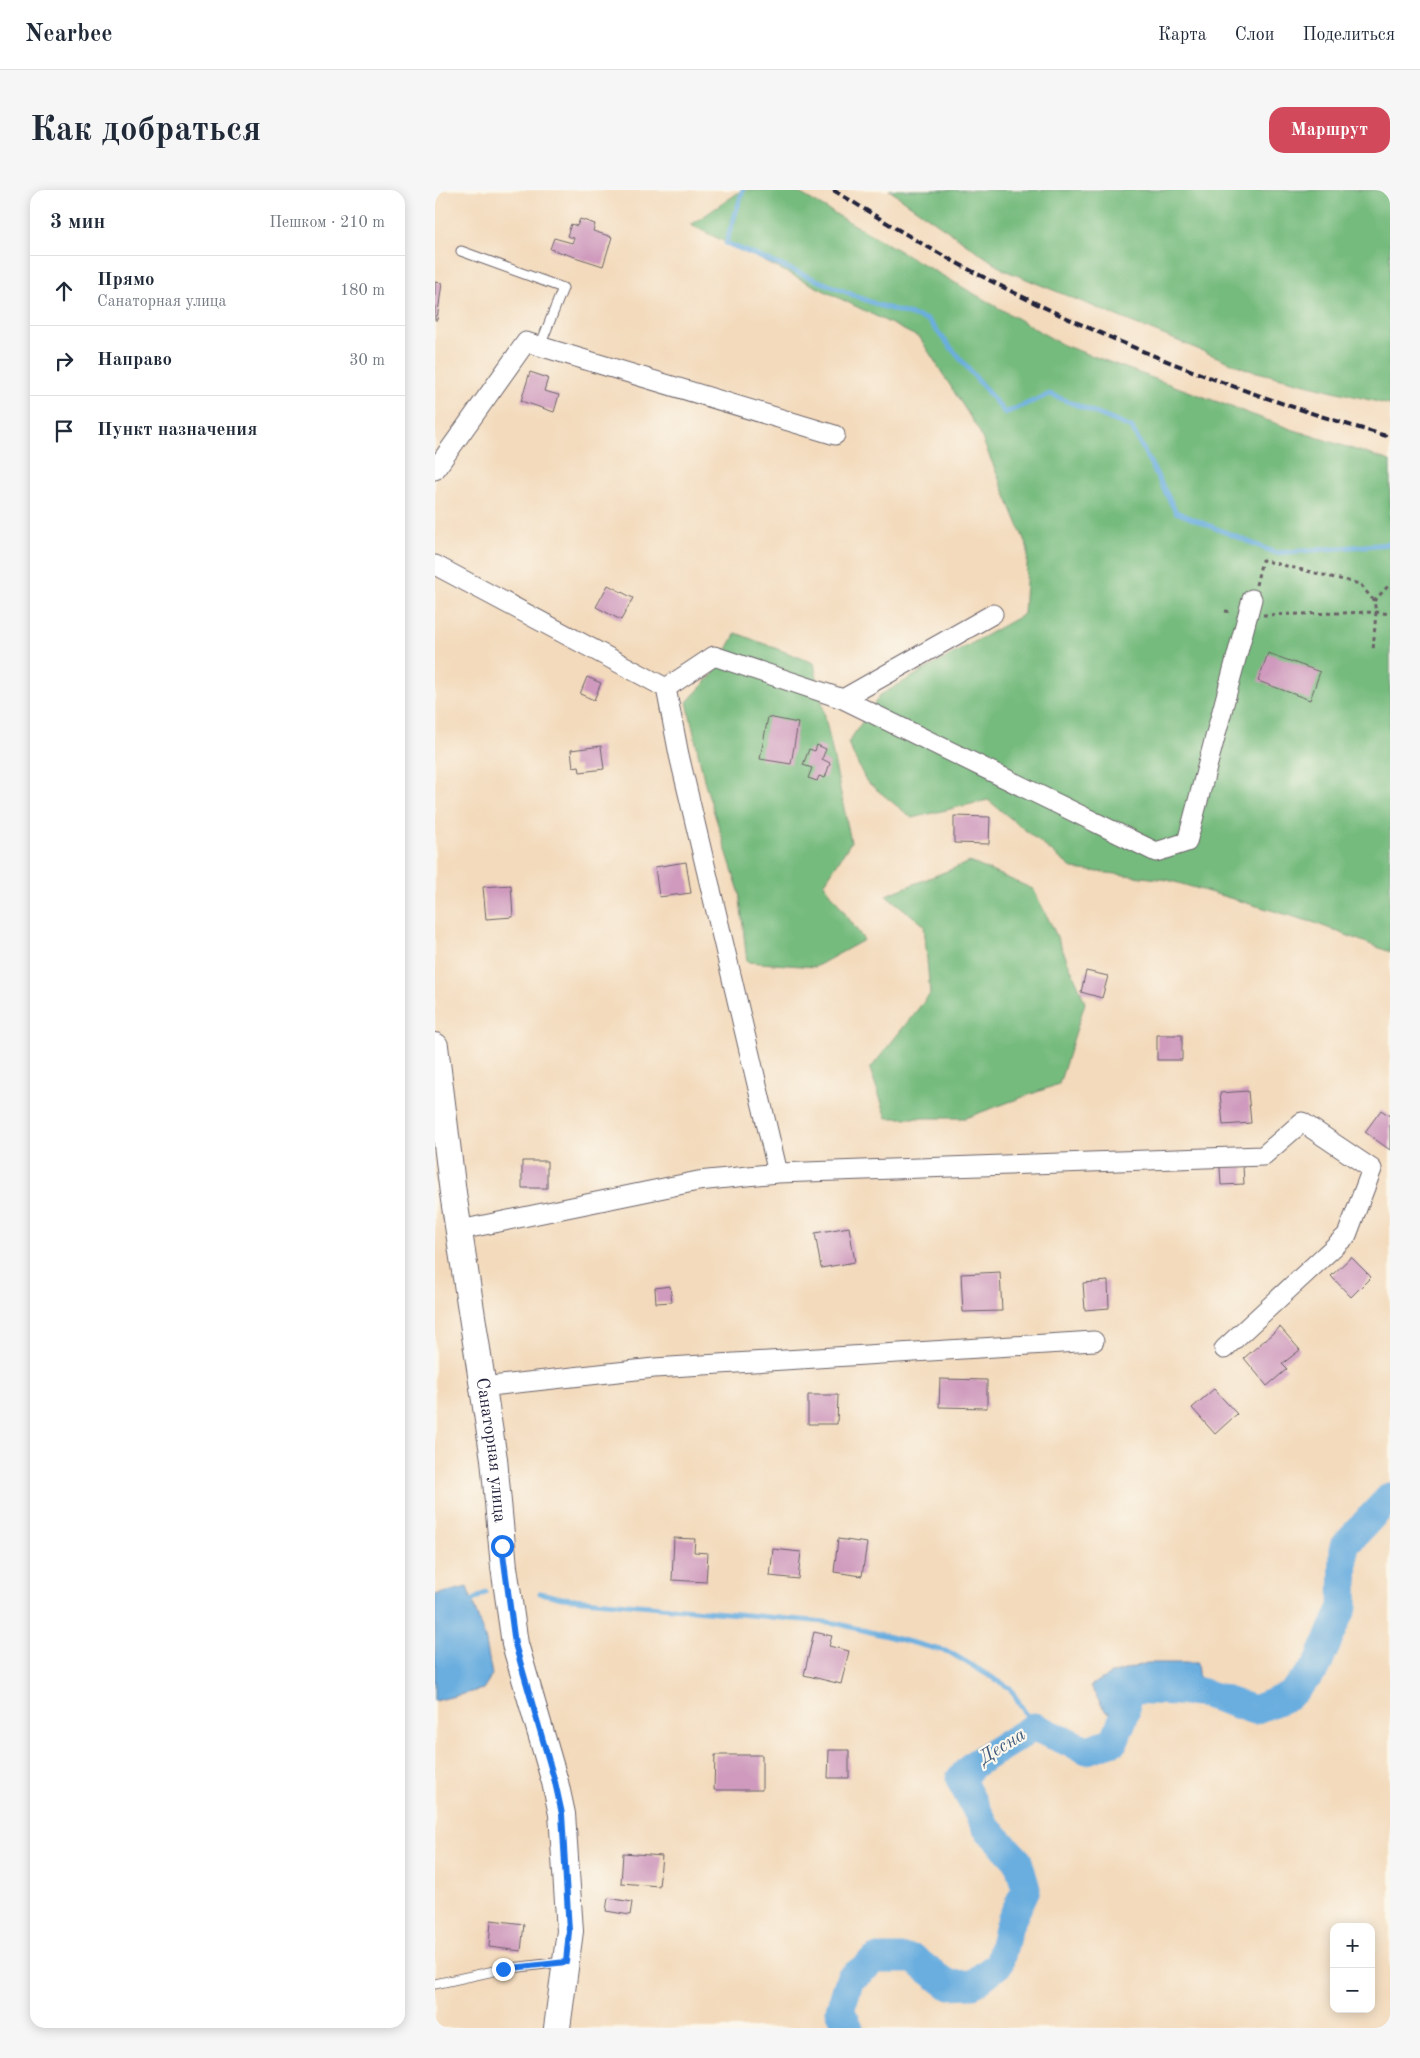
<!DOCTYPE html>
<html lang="ru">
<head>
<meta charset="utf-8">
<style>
  :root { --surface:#fff; --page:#f6f6f7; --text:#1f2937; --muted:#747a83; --line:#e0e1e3; --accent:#d1495b }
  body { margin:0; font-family:"Old Standard TT",serif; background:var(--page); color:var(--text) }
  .controls { position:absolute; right:15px; bottom:15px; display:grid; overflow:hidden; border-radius:10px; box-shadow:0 2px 12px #0003 }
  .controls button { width:45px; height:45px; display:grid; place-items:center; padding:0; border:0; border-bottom:1px solid var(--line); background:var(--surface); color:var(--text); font:25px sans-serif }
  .stop { position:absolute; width:15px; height:15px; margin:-11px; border:4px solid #1a73e8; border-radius:50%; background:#fff }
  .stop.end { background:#1a73e8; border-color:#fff; box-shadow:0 1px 5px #0008 }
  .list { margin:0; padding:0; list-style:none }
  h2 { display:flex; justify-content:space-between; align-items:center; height:65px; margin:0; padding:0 20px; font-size:21px }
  h2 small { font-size:16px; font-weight:400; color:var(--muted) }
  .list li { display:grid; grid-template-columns:32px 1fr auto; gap:15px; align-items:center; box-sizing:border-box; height:70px; padding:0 20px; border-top:1px solid var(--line) }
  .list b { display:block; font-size:19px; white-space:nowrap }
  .list p { margin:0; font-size:16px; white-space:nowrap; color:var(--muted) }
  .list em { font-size:16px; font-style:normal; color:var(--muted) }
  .icon { flex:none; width:28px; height:28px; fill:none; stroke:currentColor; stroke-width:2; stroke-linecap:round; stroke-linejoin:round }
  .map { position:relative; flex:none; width:955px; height:1838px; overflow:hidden; border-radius:15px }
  header { display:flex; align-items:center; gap:30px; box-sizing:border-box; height:70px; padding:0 25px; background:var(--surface); border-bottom:1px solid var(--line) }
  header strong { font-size:24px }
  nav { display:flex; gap:28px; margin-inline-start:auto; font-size:18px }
  .intro { display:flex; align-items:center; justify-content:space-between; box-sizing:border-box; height:120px; padding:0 30px }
  h1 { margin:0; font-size:35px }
  .button { padding:12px 22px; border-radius:15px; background:var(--accent); color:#fff; font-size:18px; font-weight:700 }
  main { display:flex; gap:30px; padding:0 30px }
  aside { flex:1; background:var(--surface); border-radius:15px; box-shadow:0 2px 12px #0003 }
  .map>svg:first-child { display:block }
  .forest { fill:#76bb7e; stroke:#4c6e5c }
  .water { fill:#6aaedf; stroke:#46688d }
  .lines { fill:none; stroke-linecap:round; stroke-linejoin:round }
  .stream { stroke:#6aaedf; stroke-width:5 }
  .river { stroke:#6aaedf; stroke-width:29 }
  .building { fill:#cf9abd }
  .lane-casing { stroke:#6b6268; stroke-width:11 }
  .street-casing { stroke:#6b6268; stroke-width:21 }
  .secondary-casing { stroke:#6b6268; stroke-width:28 }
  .path { stroke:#6b6268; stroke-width:3; stroke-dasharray:4 4; stroke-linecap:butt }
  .lane { stroke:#fff; stroke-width:9 }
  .street { stroke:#fff; stroke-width:19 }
  .secondary { stroke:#fff; stroke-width:26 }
  .rail { stroke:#22223b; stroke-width:4; stroke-dasharray:8 4; stroke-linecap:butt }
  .route { stroke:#1a73e8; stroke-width:6 }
  .labels { text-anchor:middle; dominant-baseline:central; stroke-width:4.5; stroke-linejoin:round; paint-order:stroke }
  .street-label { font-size:18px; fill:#22223b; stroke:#fbf7ec }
  .water-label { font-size:19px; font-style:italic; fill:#3f5a7d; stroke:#fbf7ec }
</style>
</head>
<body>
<header>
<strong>Nearbee</strong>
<nav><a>Карта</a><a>Слои</a><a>Поделиться</a></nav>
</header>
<div class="intro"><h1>Как добраться</h1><a class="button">Маршрут</a></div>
<main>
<aside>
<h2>3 мин<small>Пешком · 210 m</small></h2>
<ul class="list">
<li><svg class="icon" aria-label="ahead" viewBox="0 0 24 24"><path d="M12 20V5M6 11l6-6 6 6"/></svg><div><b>Прямо</b><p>Санаторная улица</p></div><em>180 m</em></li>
<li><svg class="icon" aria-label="right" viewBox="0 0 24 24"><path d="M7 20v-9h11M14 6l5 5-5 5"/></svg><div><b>Направо</b></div><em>30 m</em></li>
<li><svg class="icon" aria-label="arrive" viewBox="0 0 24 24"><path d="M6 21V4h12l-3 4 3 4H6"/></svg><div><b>Пункт назначения</b></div></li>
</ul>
</aside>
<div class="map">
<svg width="955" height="1838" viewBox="0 0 955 1838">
  <rect width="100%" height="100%" fill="#fbf7ec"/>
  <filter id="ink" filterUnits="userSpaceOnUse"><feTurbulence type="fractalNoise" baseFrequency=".02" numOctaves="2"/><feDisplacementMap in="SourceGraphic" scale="10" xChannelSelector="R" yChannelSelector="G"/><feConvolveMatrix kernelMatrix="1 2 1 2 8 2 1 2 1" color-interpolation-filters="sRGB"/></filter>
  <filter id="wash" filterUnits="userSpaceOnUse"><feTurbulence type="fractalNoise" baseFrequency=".0096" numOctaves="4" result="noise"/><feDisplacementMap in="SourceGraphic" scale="20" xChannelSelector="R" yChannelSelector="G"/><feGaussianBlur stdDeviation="1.12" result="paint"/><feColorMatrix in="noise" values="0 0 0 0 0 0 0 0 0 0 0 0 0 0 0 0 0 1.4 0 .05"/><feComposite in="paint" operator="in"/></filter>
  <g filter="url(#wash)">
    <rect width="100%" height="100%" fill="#f3dabc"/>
    <path class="forest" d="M307,0H359L628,155L856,239L955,271V762L880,733L733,690L638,679L553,610L477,628L431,591L413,553L445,505L589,424L593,359L544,241L485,148L256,35Z
      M454,0H955V215L814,180L569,80Z
      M301,443L379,473L416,652L389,694L429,750L380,777L312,772L304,701L270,594L252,512L279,483Z
      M535,672L598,699L618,738L646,802L650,813L624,894L530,928H452L435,879L495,804L489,735L451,705Z"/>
    <path class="water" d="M32,1397L50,1447L57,1485L48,1499L0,1511V1405Z
      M712,1473H762L765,1502L691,1499L690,1524L671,1522L655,1496L676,1484Z"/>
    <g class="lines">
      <path class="stream" d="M308,0L291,53L443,115L493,130L570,223L615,204L697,238L741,322L841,363L955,354
        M105,1403L127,1408L400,1433L514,1462L575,1498L599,1537
        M37,1411L51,1402"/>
      <path class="river" d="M414,1838L405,1820L415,1789L441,1769H479L513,1795L538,1794L564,1774L574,1735L591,1699L583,1671L551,1637L525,1589L539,1574L599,1537L652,1560L679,1551L690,1524L691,1499L765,1502L819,1520L854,1506L881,1478L908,1417L909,1356L955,1307"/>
    </g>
    <g id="blocks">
      <path class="building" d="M145,29L160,34L158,41L177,47L168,76L115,59L119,48L137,53L139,48L132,46L136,34L142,36Z
        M0,92L7,93L2,130H0Z
        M95,182L113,188L109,201L124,205L119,222L86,211Z
        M173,395L198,408L186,430L161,417Z
        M833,463L885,482L875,510L823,491Z
        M152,487L166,493L159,510L145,504Z
        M333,527L363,533L356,574L325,569Z
        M382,555L391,559L387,569L395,573L390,588L384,586L382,591L373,588L377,578L368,575L374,559L380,561Z
        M166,556L169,579L145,582L144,576L138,577L136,560Z
        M519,626L555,627L554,654L519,653Z
        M251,672L256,703L224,707L220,677Z
        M76,695L78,727L51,729L48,697Z
        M651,781L673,786L667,808L646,802Z
        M722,845H747V870H722Z
        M813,901L816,933L788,935L785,903Z
        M946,920L955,926V960L930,942Z
        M87,971H112V998H87Z
        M808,976L809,994L786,995L785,977Z
        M414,1037L420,1072L386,1078L380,1043Z
        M916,1067L936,1087L916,1107L896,1086Z
        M565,1082L567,1121L528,1122L526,1084Z
        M673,1091L674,1118L650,1120L648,1093Z
        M235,1096L237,1112L221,1113L220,1098Z
        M845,1137L865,1160L847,1174L852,1179L832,1196L809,1168Z
        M505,1189L552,1190V1218L504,1217Z
        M779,1199L802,1224L780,1244L757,1218Z
        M373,1205H403L402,1234H373Z
        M239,1348L260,1349L259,1362L273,1363L271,1392L237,1390Z
        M403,1349L432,1353L427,1386L399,1382Z
        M338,1359L366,1362L363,1389L335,1386Z
        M379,1442L397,1446L394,1456L414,1461L406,1494L369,1485Z
        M394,1560H414V1588H393Z
        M280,1565H327V1600H279Z
        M188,1663L227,1666L224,1696L186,1693Z
        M173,1708L197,1712L195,1725L171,1721Z
        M56,1730L89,1734L86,1761L54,1757Z"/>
    </g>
  </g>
  <g filter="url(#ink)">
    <use href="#blocks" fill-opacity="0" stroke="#6b6268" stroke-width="1"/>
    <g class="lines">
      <defs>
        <path id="lane" d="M26,61L128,98L105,156
          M0,1794L68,1779L128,1772"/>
        <path id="street" d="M0,280L91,152L400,245
          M0,375L231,498L244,565L343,983
          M231,498L279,466L408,509L558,424
          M408,509L721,662L752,652L817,409
          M25,1040L263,991L343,983L828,966L867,932L937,979L912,1045L789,1159
          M47,1197L219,1178L659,1151"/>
        <g id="secondary">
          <path id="s1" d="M0,856L18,1003L59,1269L69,1377L80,1454L120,1592L127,1624L135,1741L122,1838"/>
        </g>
      </defs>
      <use href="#lane" class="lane-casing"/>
      <use href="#street" class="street-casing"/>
      <use href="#secondary" class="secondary-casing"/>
      <path class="path" d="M821,395L827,370L925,394L939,411L941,422L938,461
        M939,411L955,394
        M790,421L797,422
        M828,425L941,422L955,424"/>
      <use href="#lane" class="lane"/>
      <use href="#street" class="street"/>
      <use href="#secondary" class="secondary"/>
      <path class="rail" d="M398,0C430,19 461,39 493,57C638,139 795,201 955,247"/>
    </g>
  </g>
  <g class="lines" filter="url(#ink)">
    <path class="route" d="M67,1356L80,1454L120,1592L127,1624L134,1741L131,1772L68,1779"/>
  </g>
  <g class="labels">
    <g class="street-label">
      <text stroke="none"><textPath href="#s1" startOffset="408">Санаторная улица</textPath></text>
    </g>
    <g class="water-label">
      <text transform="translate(568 1557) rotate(-32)">Десна</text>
    </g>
  </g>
</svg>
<div class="controls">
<button>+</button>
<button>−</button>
</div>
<div class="stop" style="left:67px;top:1356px"></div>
<div class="stop end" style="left:68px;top:1779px"></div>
</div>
</main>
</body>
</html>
